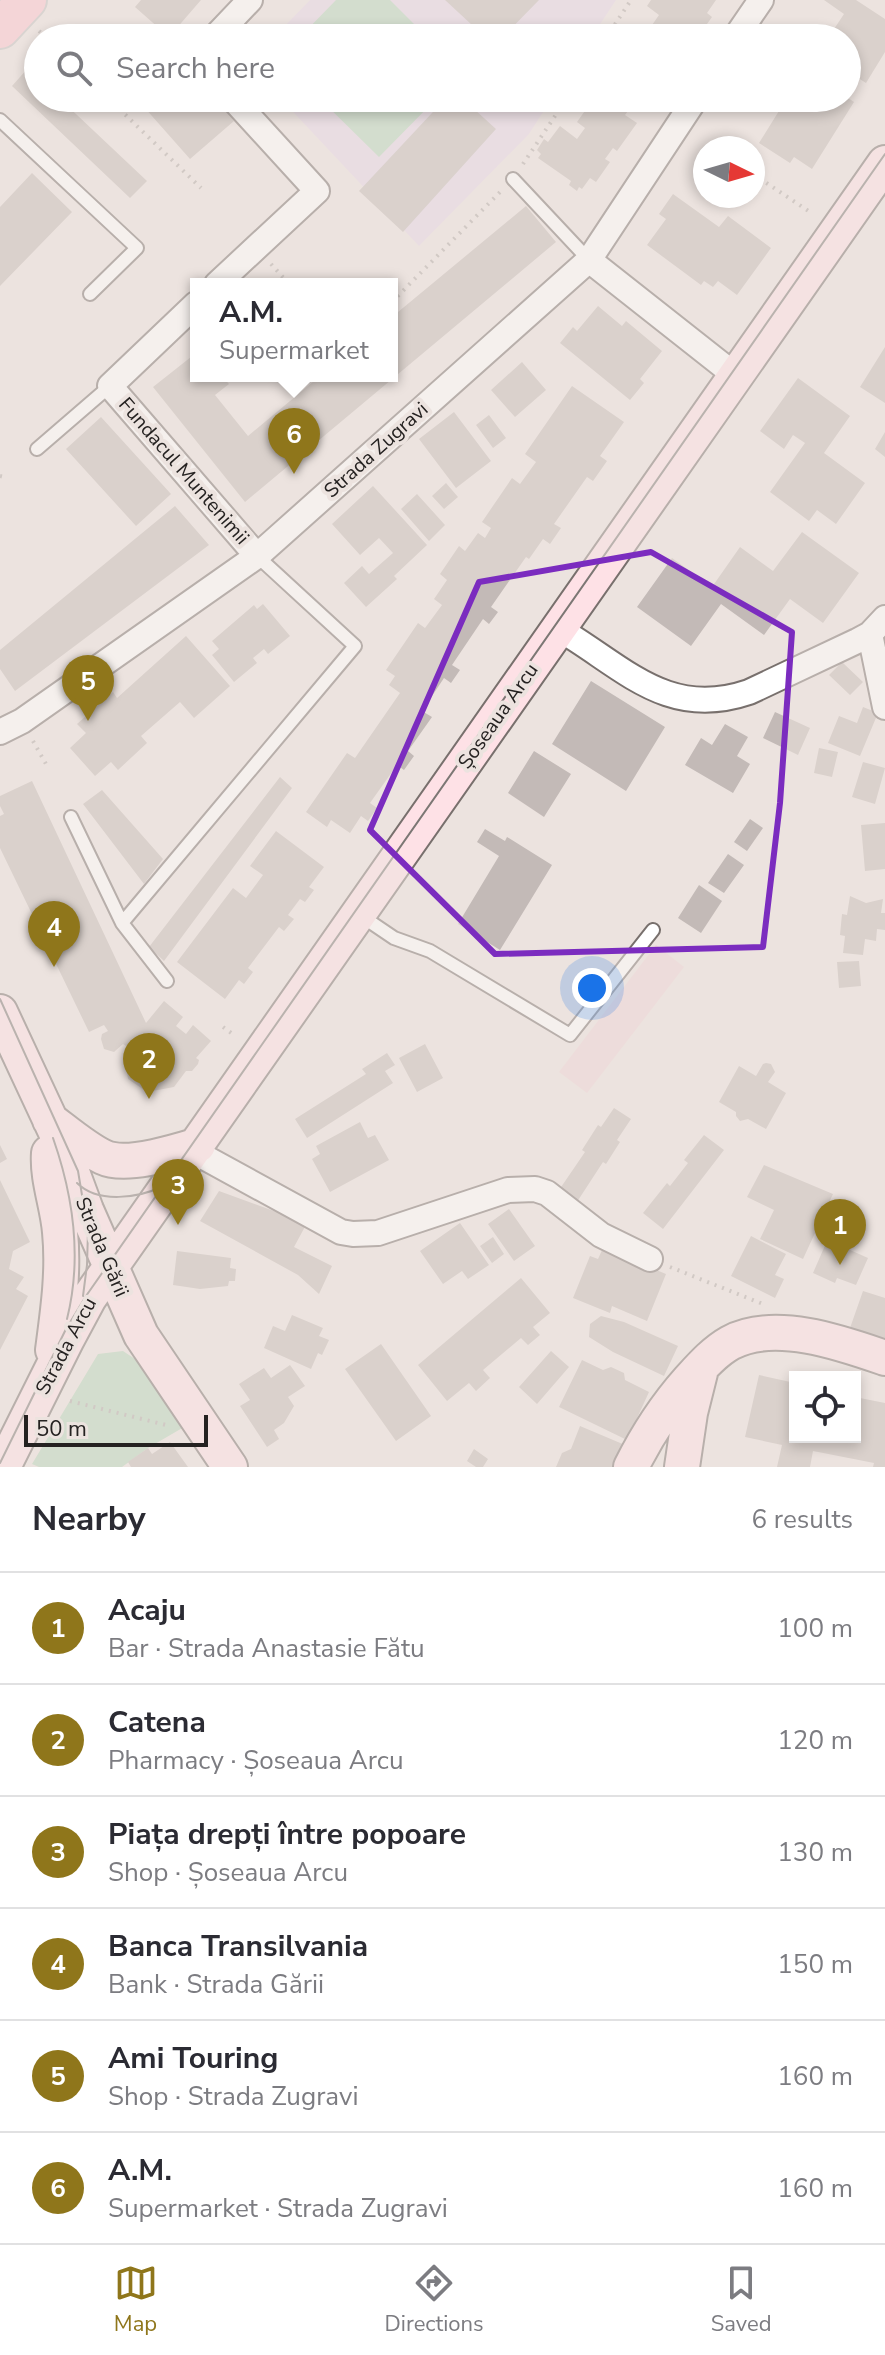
<!DOCTYPE html>
<html lang="en">
<head>
<meta charset="utf-8">
<style>
  :root { --surface:#fff; --page:#f7f7f7; --text:#2b2b33; --muted:#7c7c81; --line:#e1e1e2; --accent:#8f761b }
  body { margin:0; font-family:"Nunito Sans",sans-serif; background:var(--page); color:var(--text) }
  .controls { position:absolute; right:24px; bottom:24px; display:grid; overflow:hidden; border-radius:0px; box-shadow:0 4px 12px #0003 }
  .controls button { width:72px; height:72px; display:grid; place-items:center; padding:0; border:0; border-bottom:2px solid var(--line); background:var(--surface); color:var(--text); font:40px sans-serif }
  .compass { position:absolute; left:693px; top:136px; width:72px; height:72px; border-radius:50%; background:var(--surface); box-shadow:0 4px 12px #0003; rotate:95deg }
  .scale { position:absolute; left:24px; bottom:20px; width:184px; box-sizing:border-box; padding-left:8px; border:4px solid #252221; border-top:0; font-size:22px; line-height:28px; white-space:nowrap; color:#252221; -webkit-text-stroke:6px #ece3df; paint-order:stroke }
  .you { position:absolute; left:592px; top:988px; width:28px; height:28px; margin:-20px; border:6px solid #fff; border-radius:50%; background:#1a73e8; box-shadow:0 0 0 12px #1a73e833 }
  .badge { display:grid; place-items:center; width:52px; height:52px; border-radius:50%; background:var(--accent); color:#fff; font-size:26px; font-weight:700 }
  .pin { position:absolute; translate:-50% -66px; filter:drop-shadow(0 2px 4px #0008) }
  .pin::after { content:''; position:absolute; top:42px; width:28px; height:24px; background:inherit; clip-path:polygon(0 0,100% 0,50% 100%) }
  .popup { position:absolute; left:190px; top:278px; width:208px; height:104px; box-sizing:border-box; display:grid; place-content:center; border-radius:0px; background:var(--surface); filter:drop-shadow(0 2px 6px #0005); font-size:26px; white-space:nowrap; color:var(--muted) }
  .popup b { font-size:30px; color:var(--text) }
  .popup::after { content:''; position:absolute; left:50%; top:100%; margin-left:-16px; border:16px solid transparent; border-top-color:var(--surface) }
  .list { margin:0; padding:0; list-style:none }
  h2 { display:flex; justify-content:space-between; align-items:center; height:104px; margin:0; padding:0 32px; font-size:34px }
  h2 small { font-size:26px; font-weight:400; color:var(--muted) }
  .list li { display:grid; grid-template-columns:52px 1fr auto; gap:24px; align-items:center; box-sizing:border-box; height:112px; padding:0 32px; border-top:2px solid var(--line) }
  .list b { display:block; font-size:30px; white-space:nowrap }
  .list p { margin:0; font-size:26px; white-space:nowrap; color:var(--muted) }
  .list em { font-size:26px; font-style:normal; color:var(--muted) }
  .icon { flex:none; width:44px; height:44px; fill:none; stroke:currentColor; stroke-width:2; stroke-linecap:round; stroke-linejoin:round }
  .map { position:relative; flex:none; width:885px; height:1467px; overflow:hidden }
  .search { position:absolute; background:var(--surface); box-shadow:0 4px 12px #0003; left:24px; right:24px; top:24px; height:88px; display:flex; align-items:center; gap:20px; box-sizing:border-box; padding:0 28px; border-radius:44px; color:var(--muted); font-size:30px }
  .sheet { height:776px; background:var(--surface) }
  nav { display:flex; justify-content:space-around; align-items:center; box-sizing:border-box; height:112px; border-top:2px solid var(--line); background:var(--surface); font-size:22px; color:var(--muted) }
  nav a { display:grid; justify-items:center; gap:4px }
  nav .on { color:var(--accent) }
  .map>svg:first-child { display:block }
  .commercial { fill:#eed3d7 }
  .education { fill:#e5d5e7 }
  .green { fill:#b4d4ba }
  .building { fill:#c3bab7 }
  .lines { fill:none; stroke-linecap:round; stroke-linejoin:round }
  .lane-casing { stroke:#78706d; stroke-width:16 }
  .street-casing { stroke:#78706d; stroke-width:28 }
  .secondary-casing { stroke:#78706d; stroke-width:38 }
  .primary-casing { stroke:#c2c1c1; stroke-width:42 }
  .path { stroke:#b0a9a6; stroke-width:4; stroke-dasharray:2 6; stroke-linecap:butt }
  .lane { stroke:#fff; stroke-width:12 }
  .street { stroke:#fff; stroke-width:24 }
  .secondary { stroke:#fee1e6; stroke-width:34 }
  .primary { stroke:#fdc3ce; stroke-width:38 }
  .tram { stroke:#7c7774; stroke-width:2 }
  .marked { fill:none; stroke:#7b2cbf; stroke-width:6; stroke-linejoin:round }
  .labels { text-anchor:middle; dominant-baseline:central; stroke-width:8; stroke-linejoin:round; paint-order:stroke }
  .street-label { font-size:20px; fill:#252221; stroke:#ece3df }
</style>
</head>
<body>
<div class="map">
<svg width="885" height="1467" viewBox="0 0 885 1467">
  <rect width="100%" height="100%" fill="#ece3df"/>
  <path class="commercial" d="M656,945L684,967L587,1093L559,1072Z"/>
  <path class="education" d="M310,0H616L591,38H273Z
    M280,98H552L529,134L419,246Z"/>
  <path class="green" d="M336,0H390L428,38H299Z
    M319,98H437L379,157Z
    M123,1351L135,1359L184,1427L148,1448L122,1467H39L32,1464L98,1354Z"/>
  <path class="building" d="M141,0H201L169,37L135,7Z
    M445,0H539L502,38H486Z
    M651,0H716L707,13L712,17L697,38L694,36L692,38H643L659,15L647,6Z
    M824,0H856L885,19V52L866,83L855,76L847,89V38H828L844,14Z
    M28,68L38,78V98H59L147,181L130,198L12,86Z
    M136,98H213L234,121L190,159Z
    M446,98H462L496,129L403,232L359,191Z
    M594,98L612,110L621,98H655L645,111L634,103L625,115L637,123L617,151L613,148L605,159L610,162L596,182L590,178L582,189L579,187L577,191L569,185L571,181L538,158L541,154L537,150L544,139L548,142L560,126L577,139L585,128L577,122Z
    M787,98H848L854,102L812,169L794,157L790,163L759,143Z
    M32,173L72,212L0,286V207Z
    M673,194L719,227L728,216L771,248L737,295L718,281L713,287L704,281L701,285L647,245L666,219L659,214Z
    M526,206L556,242L245,502L153,387L196,353V376H222L229,384L215,395L248,436L320,376H392V317Z
    M598,306L622,326L626,321L662,351L640,379L644,383L630,400L560,343L573,327L577,331Z
    M885,347V403L860,387Z
    M522,362L546,390L515,417L491,390Z
    M798,378L850,416L824,453L865,483L836,524L817,510L809,521L770,492L805,443L793,435L784,449L760,431Z
    M572,386L624,422L600,456L607,461L593,481L587,477L554,524L561,528L550,544L543,539L529,559L526,557L491,607L498,612L489,624L483,619L452,665L460,670L451,683L444,678L422,711L432,717L408,751L414,756L404,770L397,765L370,803L377,808L368,821L361,816L350,833L331,820L327,827L306,812L347,753L355,758L400,693L389,685L395,676L386,670L418,623L425,628L442,605L434,599L447,580L440,574L459,546L465,551L478,533L485,538L491,528L482,522L512,478L520,484L536,462L525,454Z
    M454,412L491,461L456,488L419,439Z
    M489,415L506,438L493,448L476,425Z
    M101,417L171,494L136,526L66,449Z
    M885,432V457L875,449Z
    M446,483L458,497L444,509L432,496Z
    M373,486L427,545L394,576L397,579L366,607L344,583L362,566L369,574L393,553L379,538L360,555L332,524Z
    M417,494L445,525L429,541L401,509Z
    M175,506L209,545L15,691L0,669V650Z
    M802,532L859,573L823,623L790,599L764,635L721,604L691,646L637,607L672,558L712,587L740,547L773,571Z
    M263,604L290,636L268,654L264,649L253,658L257,663L234,682L212,655L219,649L212,641L254,605L257,609Z
    M186,636L230,686L194,718L180,702L141,736L147,743L118,770L111,762L95,776L70,748L86,733L77,724L113,692L117,698Z
    M842,662L863,682L850,695L829,675Z
    M591,681L665,727L626,791L552,744Z
    M863,707L878,713L860,756L828,743L839,716L857,723Z
    M775,712L810,728L798,755L763,738Z
    M725,724L748,737L737,756L750,764L733,793L685,765L701,738L712,745Z
    M819,748L838,752L832,777L814,773Z
    M534,751L571,774L544,817L508,793Z
    M863,762L885,768L875,804L852,797Z
    M280,777L292,788L164,961L149,947Z
    M32,781L146,1023L164,1001L183,1017L176,1026L186,1034L193,1025L211,1041L196,1058L199,1060L198,1064L192,1071H186L174,1087L147,1092L128,1079L124,1054L129,1048L123,1044L114,1052L104,1049L101,1039L102,1034L108,1031L104,1025L89,1032L0,848V816L4,814L0,806V796Z
    M102,790L163,859L144,884L83,804Z
    M750,819L763,828L747,851L734,842Z
    M885,823V869L865,871L861,825Z
    M485,829L505,841L507,837L552,865L500,950L458,924L499,856L477,842Z
    M276,831L324,867L309,887L314,890L305,902L300,899L288,915L294,919L284,931L279,927L248,968L253,972L244,984L239,980L225,999L177,962L233,888L246,898L263,875L250,866Z
    M728,854L744,865L724,893L708,883Z
    M699,885L722,901L701,933L678,918Z
    M850,896L866,903L883,899L881,913H885V930L877,929L876,941L865,939L863,955L843,953L845,936L840,935L842,914L847,915Z
    M859,961L861,986L839,988L837,962Z
    M425,1044L443,1078L417,1092L399,1058Z
    M387,1053L395,1065L385,1071L393,1083L307,1138L295,1119L366,1074L362,1069Z
    M766,1063L771,1064L775,1072L768,1082L786,1093L766,1129L748,1119L740,1121L736,1116V1112L719,1102L739,1066L756,1076L763,1064Z
    M614,1108L631,1119L617,1140L620,1142L606,1164L603,1162L575,1205L557,1193L585,1152L582,1150L598,1125L601,1127Z
    M360,1122L368,1138L375,1135L389,1160L330,1192L312,1159L320,1154L316,1146Z
    M704,1135L724,1150L663,1229L643,1213L667,1183L670,1186L688,1163L684,1160Z
    M0,1145L7,1159L0,1163Z
    M764,1165L833,1194L803,1259L760,1239L774,1210L747,1197Z
    M0,1180L30,1242L13,1251L9,1269L24,1277L16,1289L28,1296L0,1350Z
    M219,1191L307,1223L294,1247L332,1266L319,1294L298,1275L200,1221Z
    M509,1209L535,1246L514,1261L488,1224Z
    M460,1223L489,1265L468,1279L462,1271L443,1284L420,1251Z
    M830,1234L852,1244L850,1250L868,1258L856,1285L837,1278L835,1283L813,1273Z
    M751,1236L786,1254L775,1275L784,1279L775,1298L731,1276Z
    M493,1237L504,1254L492,1263L480,1246Z
    M603,1248L666,1274L647,1321L612,1306L610,1313L573,1298L590,1256L598,1259Z
    M177,1251L231,1258L230,1268L236,1269L235,1281H229L228,1286L200,1289L173,1285Z
    M521,1278L550,1313L533,1327L540,1335L528,1345L521,1338L483,1370L490,1378L476,1391L469,1383L447,1401L418,1365Z
    M863,1291L885,1298V1340L850,1328Z
    M292,1315L323,1328L319,1336L329,1340L322,1355L318,1353L311,1369L264,1348L273,1326L285,1331Z
    M601,1316L624,1322L678,1346L664,1376L613,1352L589,1337L590,1324Z
    M381,1344L431,1416L396,1441L345,1369Z
    M551,1351L569,1367L537,1404L519,1387Z
    M582,1360L603,1370L611,1367L624,1373L625,1380L649,1392L627,1440L559,1407Z
    M290,1365L305,1386L288,1397L294,1406L284,1423L274,1430L279,1439L267,1447L240,1406L250,1400L239,1384L264,1368L271,1378Z
    M759,1375L795,1383V1437H855V1397L885,1403V1467H873L874,1463L813,1451L810,1467H777L782,1445L745,1437Z
    M580,1426L625,1445L615,1467H556L562,1453L571,1449Z
    M170,1442L188,1467H131L128,1462L148,1448L152,1454Z
    M474,1449L488,1459L483,1467H476L467,1461Z"/>
  <g class="lines">
    <defs>
      <path id="lane" d="M0,120L137,248L90,294
        M513,179L589,260
        M37,449L110,386
        M71,817L122,923L167,981
        M360,915L394,938L430,951L570,1035L653,930
        M122,923L355,646L257,556"/>
      <path id="street" d="M214,38L250,0
        M735,38L761,0
        M589,260L736,376
        M217,284L317,191L232,98
        M196,304L110,386L257,556
        M559,629C624,667 667,720 749,692L857,641L870,634L885,618
        M870,634L885,707
        M0,732L22,721L257,556L589,260L696,98
        M193,1151L341,1232L353,1234L378,1233L508,1190L535,1189L547,1193L601,1235L650,1259"/>
      <path id="secondary" d="M0,1012L62,1145L86,1210L141,1335L230,1467
        M50,1120C66,1132 86,1149 103,1157C126,1168 175,1152 198,1145
        M49,1153C47,1179 58,1206 60,1232C64,1272 58,1312 53,1350
        M3,1467L67,1339L89,1298L885,163
        M631,1467C647,1435 665,1407 689,1380C701,1367 714,1352 730,1343C774,1319 842,1343 885,1358
        M682,1467L690,1413L700,1373"/>
      <path id="primary" d="M0,29L27,0"/>
    </defs>
    <use href="#lane" class="lane-casing"/>
    <use href="#street" class="street-casing"/>
    <use href="#secondary" class="secondary-casing"/>
    <use href="#primary" class="primary-casing"/>
    <path class="path" d="M39,31L47,38
      M606,38L631,0
      M108,98L201,188
      M523,164L567,98
      M753,174L810,212
      M271,264L289,284
      M392,302L502,190
      M0,476L4,477
      M33,741L46,764
      M223,1027L234,1035
      M670,1267L763,1304
      M70,1401L166,1425"/>
    <use href="#lane" class="lane"/>
    <use href="#street" class="street"/>
    <use href="#secondary" class="secondary"/>
    <use href="#primary" class="primary"/>
    <path class="tram" d="M0,999L78,1171L88,1231L87,1265L83,1296
      M53,1138C73,1195 82,1259 67,1319
      M77,1183C98,1204 139,1198 163,1186
      M0,1463L66,1329L86,1296L885,154"/>
  </g>
  <path d="M0 0H885V1467H0ZM651,552L792,632L780,803L763,947L495,954L370,830L479,582Z" fill="#ece3df" fill-opacity=".55" fill-rule="evenodd"/>
  <path class="marked" d="M651,552L792,632L780,803L763,947L495,954L370,830L479,582Z"/>
  <g class="labels">
    <g class="street-label">
      <text transform="translate(376 450) rotate(-42)">Strada Zugravi</text>
      <text transform="translate(184 471) rotate(49)">Fundacul Muntenimii</text>
      <text transform="translate(498 716) rotate(-55)">Șoseaua Arcu</text>
      <text transform="translate(102 1247) rotate(67)">Strada Gării</text>
      <text transform="translate(66 1346) rotate(-62)">Strada Arcu</text>
    </g>
  </g>
</svg>
<div class="controls">
<button><svg class="icon" aria-label="locate" viewBox="0 0 24 24"><circle cx="12" cy="12" r="6"/><path d="M12 2v4M12 18v4M2 12h4M18 12h4"/></svg></button>
</div>
<svg class="compass" viewBox="-18 -18 36 36"><path d="M0-13l5 13h-10z" fill="#e53935"/><path d="M0 13l5-13h-10z" fill="#7c7c81"/></svg>
<div class="scale">50 m</div>
<div class="you"></div>
<div class="pin badge" style="left:840px;top:1265px">1</div>
<div class="pin badge" style="left:149px;top:1099px">2</div>
<div class="pin badge" style="left:178px;top:1225px">3</div>
<div class="pin badge" style="left:54px;top:967px">4</div>
<div class="pin badge" style="left:88px;top:721px">5</div>
<div class="pin badge" style="left:294px;top:474px">6</div>
<div class="popup"><b>A.M.</b>Supermarket</div>
<div class="search"><svg class="icon" aria-label="search" viewBox="0 0 24 24"><circle cx="10" cy="10" r="6"/><path d="M15 15l6 6"/></svg>Search here</div>
</div>
<section class="sheet">
<h2>Nearby<small>6 results</small></h2>
<ul class="list">
<li><span class="badge">1</span><div><b>Acaju</b><p>Bar · Strada Anastasie Fătu</p></div><em>100 m</em></li>
<li><span class="badge">2</span><div><b>Catena</b><p>Pharmacy · Șoseaua Arcu</p></div><em>120 m</em></li>
<li><span class="badge">3</span><div><b>Piața drepți între popoare</b><p>Shop · Șoseaua Arcu</p></div><em>130 m</em></li>
<li><span class="badge">4</span><div><b>Banca Transilvania</b><p>Bank · Strada Gării</p></div><em>150 m</em></li>
<li><span class="badge">5</span><div><b>Ami Touring</b><p>Shop · Strada Zugravi</p></div><em>160 m</em></li>
<li><span class="badge">6</span><div><b>A.M.</b><p>Supermarket · Strada Zugravi</p></div><em>160 m</em></li>
</ul>
</section>
<nav>
<a class="on"><svg class="icon" aria-label="map" viewBox="0 0 24 24"><path d="M3 6l6-2 6 2 6-2v14l-6 2-6-2-6 2zM9 4v14M15 6v14"/></svg>Map</a>
<a><svg class="icon" aria-label="directions" viewBox="0 0 24 24"><path d="M12 3l9 9-9 9-9-9zM9 14v-3h6M13 9l2 2-2 2"/></svg>Directions</a>
<a><svg class="icon" aria-label="saved" viewBox="0 0 24 24"><path d="M7 4h10v16l-5-4-5 4z"/></svg>Saved</a>
</nav>
</body>
</html>
